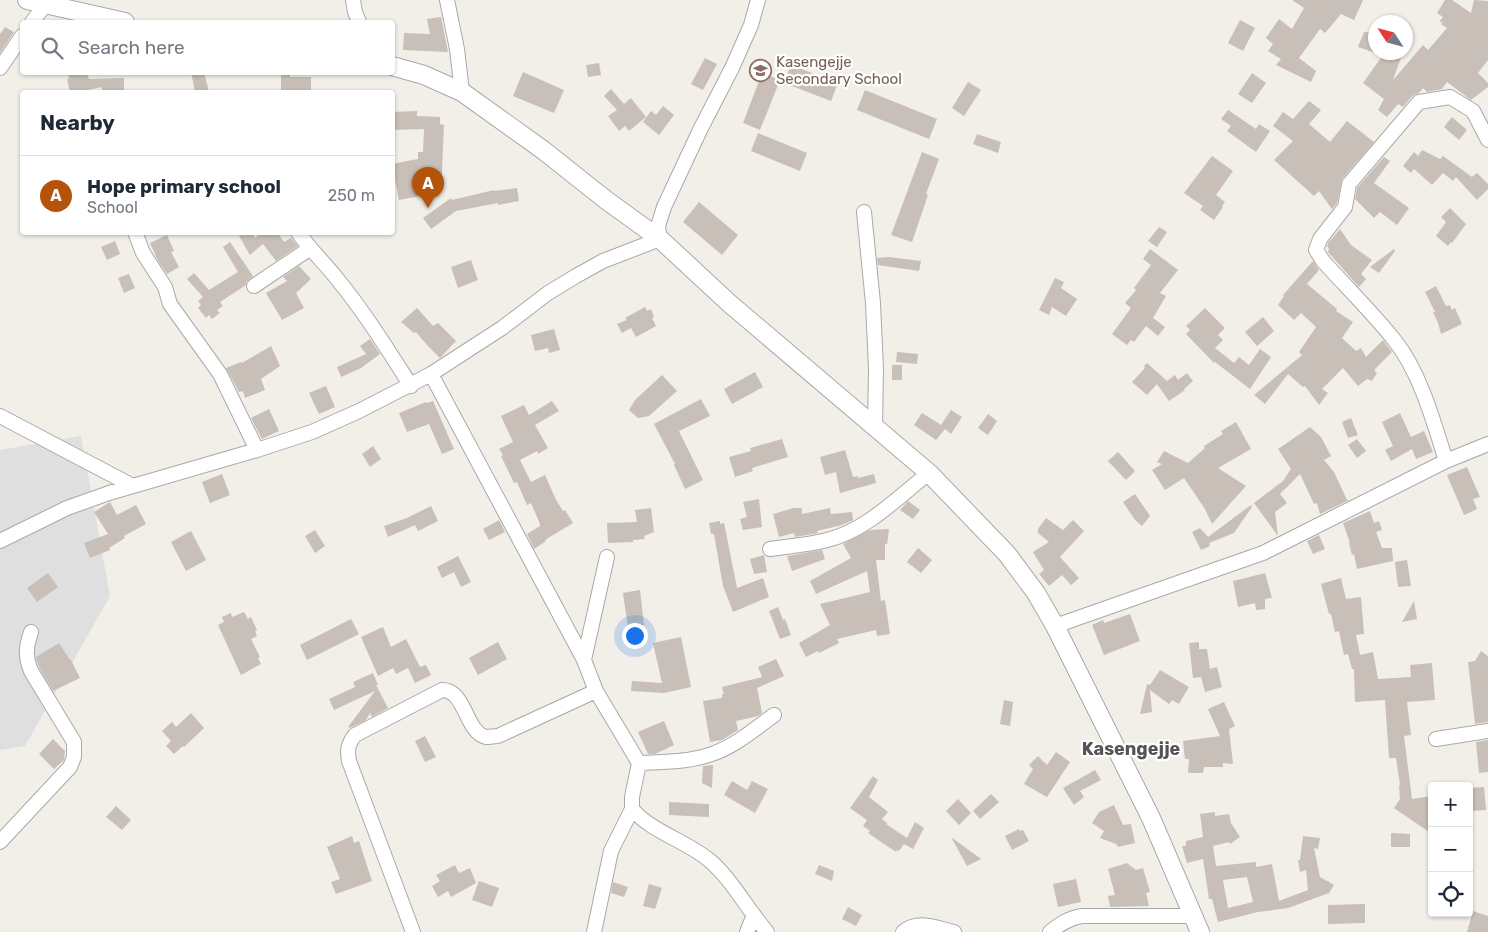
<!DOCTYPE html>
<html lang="en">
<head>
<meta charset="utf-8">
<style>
  :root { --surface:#fff; --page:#f6f6f7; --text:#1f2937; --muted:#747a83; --line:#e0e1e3; --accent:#b45309 }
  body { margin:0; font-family:Rubik,sans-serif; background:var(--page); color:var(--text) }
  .controls { position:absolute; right:15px; bottom:15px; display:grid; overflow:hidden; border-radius:5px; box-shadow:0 1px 4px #0004 }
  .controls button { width:45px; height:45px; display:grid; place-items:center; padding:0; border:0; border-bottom:1px solid var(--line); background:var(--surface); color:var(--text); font:25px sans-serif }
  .compass { position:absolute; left:1368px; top:15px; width:45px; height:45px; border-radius:50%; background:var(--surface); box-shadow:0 1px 4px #0004; rotate:306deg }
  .you { position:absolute; left:634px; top:635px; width:18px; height:18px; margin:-12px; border:4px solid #fff; border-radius:50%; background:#1a73e8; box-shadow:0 0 0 8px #1a73e833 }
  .badge { display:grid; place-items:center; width:32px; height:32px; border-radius:50%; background:var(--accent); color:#fff; font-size:16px; font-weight:700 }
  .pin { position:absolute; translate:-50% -41px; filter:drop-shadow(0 1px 2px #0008) }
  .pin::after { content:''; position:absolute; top:26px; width:18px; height:15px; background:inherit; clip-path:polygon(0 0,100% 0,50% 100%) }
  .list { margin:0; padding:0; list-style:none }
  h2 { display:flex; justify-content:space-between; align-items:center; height:65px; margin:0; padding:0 20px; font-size:21px }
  h2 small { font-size:16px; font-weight:400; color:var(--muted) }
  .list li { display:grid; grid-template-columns:32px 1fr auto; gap:15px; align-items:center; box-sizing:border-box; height:80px; padding:0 20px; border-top:1px solid var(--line) }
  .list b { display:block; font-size:19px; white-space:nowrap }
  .list p { margin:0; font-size:16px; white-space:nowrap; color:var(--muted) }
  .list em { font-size:16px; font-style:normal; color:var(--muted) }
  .icon { flex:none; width:28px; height:28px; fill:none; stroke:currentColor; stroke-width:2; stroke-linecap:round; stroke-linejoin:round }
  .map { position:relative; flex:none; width:1488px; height:932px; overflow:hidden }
  .search { position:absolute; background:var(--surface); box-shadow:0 1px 4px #0004; left:20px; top:20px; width:375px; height:55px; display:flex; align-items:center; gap:12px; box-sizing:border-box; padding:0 18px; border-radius:5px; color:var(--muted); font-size:19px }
  .panel { position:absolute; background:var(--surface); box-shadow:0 1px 4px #0004; left:20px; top:90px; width:375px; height:145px; border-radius:5px }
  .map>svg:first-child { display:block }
  .residential { fill:#e0dfdf }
  .building { fill:#c7bfb8; fill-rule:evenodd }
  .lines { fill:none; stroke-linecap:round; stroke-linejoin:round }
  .minor-casing { stroke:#a9a9a9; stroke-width:16 }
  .tertiary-casing { stroke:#a9a9a9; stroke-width:20 }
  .minor { stroke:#fff; stroke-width:14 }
  .tertiary { stroke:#fff; stroke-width:18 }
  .labels { text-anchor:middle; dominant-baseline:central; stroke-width:4.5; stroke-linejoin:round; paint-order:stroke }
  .education-label { font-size:15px; fill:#785e54; stroke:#fff; text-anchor:start }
  .quarter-label { font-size:18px; font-weight:bold; fill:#555; stroke:#fff }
</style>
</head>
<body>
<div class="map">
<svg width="1488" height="932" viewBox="0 0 1488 932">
  <rect width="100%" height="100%" fill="#f2efe9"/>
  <path class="residential" d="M81,436L110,596L25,746L0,750V450Z"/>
  <path class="building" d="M1292,0H1363L1354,20L1341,14L1325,33L1320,29L1299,58L1316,71L1311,82L1276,65L1281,59L1268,51L1273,44L1266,38L1279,19L1292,29L1304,8Z
    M1445,0H1452L1471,13L1474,0L1488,1V60L1478,73L1488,83V87L1471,100L1447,82L1442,89L1427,92L1423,88L1419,93L1412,96L1403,107L1398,104L1387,117L1378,110L1384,99L1363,83L1385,52H1403L1393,80L1423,45L1428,50L1447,28L1441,24L1443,22H1439L1443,17L1437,13Z
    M441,17L448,52L403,50L404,33L430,34L427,19Z
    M1240,20L1255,28L1243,51L1228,43Z
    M5,27L14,32L0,53V34Z
    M1364,32H1376V53L1358,47Z
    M705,58L717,64L703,90L691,84Z
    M599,63L601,75L588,77L586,65Z
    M791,65L838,83L831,101L784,83Z
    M68,72H86L89,79L124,78V92H102V87L78,92H70L67,79H69Z
    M191,72H204L209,92H195Z
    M281,72H290V77H311V92H281Z
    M523,72L564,90L554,113L513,96Z
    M762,73L780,80L760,130L743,123Z
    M1252,73L1266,83L1252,103L1238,94Z
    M968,82L981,90L964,116L952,108Z
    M611,89L624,104L631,98L646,117L629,131L625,126L619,131L608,116L617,110L604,96Z
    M865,90L937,119L929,139L857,110Z
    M1309,101L1321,110L1309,124L1330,142L1347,121L1374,142L1342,179L1337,203L1332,209L1319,191L1314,196L1274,160L1293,141L1273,126L1283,112L1293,119Z
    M663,106L674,115L659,135L643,122L651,111L656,115Z
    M1228,110L1256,129L1259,124L1270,131L1256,152L1227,131L1231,126L1221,119Z
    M417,111V116L440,117V124L444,125L441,192L399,200L392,164L418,159V152H423L424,129L392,130V112Z
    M1452,117L1467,130L1459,140L1444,127Z
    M758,133L807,153L800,171L751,151Z
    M977,134L1001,142L998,153L973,144Z
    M1422,150L1440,159L1443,156L1472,177L1477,173L1488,184V189L1477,200L1456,177L1453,181L1443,173L1432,185L1414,169L1411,173L1403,166L1414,152L1418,156Z
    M922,152L939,159L926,194L928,195L912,242L891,235Z
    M1212,156L1233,171L1216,195L1225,202L1222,206L1223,207L1214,220L1200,210L1203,206L1184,193Z
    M1384,157L1390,161L1374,183L1409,208L1397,225L1380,212L1374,218L1355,199L1357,188Z
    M517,188L519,201L498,205V203L456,211L431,229L423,218L451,198L452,200L494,190V191Z
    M699,202L738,235L722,255L683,222Z
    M1450,208L1466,224L1452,243L1451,242L1448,246L1436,236L1446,222L1441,217Z
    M1159,227L1167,232L1157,247L1148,241Z
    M1340,229L1351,245L1372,260L1361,274L1366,279L1359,287L1328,252L1329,249L1327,246L1328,243Z
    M246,232H252L255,238L261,232H277L284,242L291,238L298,246L276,261L263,244L250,255L239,236Z
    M167,235L174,251L171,252L179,267L167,274L158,261L150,243Z
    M115,241L120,254L107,260L101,247Z
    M230,242L253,276L246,282V285L220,302L223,306L217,310L220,313L212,319L209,315L206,318L198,308L201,305L198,301L203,297L187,279L194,273L209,290L238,272L223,247Z
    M1150,249L1178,270L1160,293L1166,296L1153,318L1165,327L1158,336L1146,326L1134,342L1131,340L1127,345L1112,334L1131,308L1125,303L1136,290L1134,288L1151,265L1143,259Z
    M1394,249L1395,251L1379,273L1370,267Z
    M889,257L921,261L919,271L878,265L877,258Z
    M471,260L478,280L458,288L451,267Z
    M1313,261L1319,270L1307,284L1337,309L1336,311L1353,322L1342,338L1356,351L1361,348L1366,357L1383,340L1392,352L1374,370L1377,373L1372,381L1367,379L1358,386L1343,368L1322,389L1328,393L1319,405L1305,386L1303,387L1288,374L1265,404L1254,395L1302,355L1299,352L1316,327L1301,313L1294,320L1278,305L1284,296L1283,295Z
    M299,266L311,279L296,293L304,308L282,320L266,293L287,281L283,277Z
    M129,274L135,288L124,293L118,278Z
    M1055,278L1064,282L1061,288L1077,299L1066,316L1052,307L1049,315L1039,310Z
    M1436,286L1446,306L1450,305L1452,310L1455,308L1462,324L1441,334L1438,323L1433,312H1435L1425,292Z
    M645,307L647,311L651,309L654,317L652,318L656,326L636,337L631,328L622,333L617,324L627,320L625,318Z
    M417,308L433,326L438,323L456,341L440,358L427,345L416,332L414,333L401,322Z
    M1205,308L1225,328L1218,335L1223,340L1215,348L1234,363L1239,357L1249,365L1260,349L1271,357L1250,389L1215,362L1214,363L1186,334L1190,330L1186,326Z
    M1263,317L1274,331L1257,346L1245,332Z
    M554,329L560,350L549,353L548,348L535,351L531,335Z
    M370,339L380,354L361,368L341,377L337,367L366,354L360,346Z
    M271,346L280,366L261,379L265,390L245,398L243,391L239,392L226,368L241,362L242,363Z
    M897,352L918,354L917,364L896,362Z
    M1147,363L1167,381L1175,375L1178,380L1187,373L1193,381L1184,389L1185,390L1169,401L1157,384L1147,395L1132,382L1145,368L1144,366Z
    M892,365H902V380H892Z
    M755,372L763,387L732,404L724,389Z
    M662,375L677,391L649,416L638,418L629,410L635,400Z
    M326,386L335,407L319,414L309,393Z
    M701,399L710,416L679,431L703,480L685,489L674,465L675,464L654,424Z
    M433,401L454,449L442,454L429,424L407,432L399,413L426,402L427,403Z
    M552,401L559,411L535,425L548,448L538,454L537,451L520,460L531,482L545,475L556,500L563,511L565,510L573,523L545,540L546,541L534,549L527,534L540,526V524L531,503L527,505L517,482L514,483L501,456L503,455L499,449L513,442L501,416L524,405L529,415Z
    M269,409L279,431L262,439L251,418Z
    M951,410L962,417L951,434L945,429L936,440L914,425L922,413L941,425Z
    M1400,413L1411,437L1424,431L1433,452L1416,459L1412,449L1391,461L1385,450L1393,446L1382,422Z
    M988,414L997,421L988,435L978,428Z
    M1351,418L1358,435L1348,438L1342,422Z
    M1236,422L1251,449L1218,468L1246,486L1212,524L1205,509L1184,478L1165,490L1152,470L1162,464L1157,462L1164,451L1188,463L1205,448L1204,446L1223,434L1221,431Z
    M1310,427L1321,437L1331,456L1324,460L1334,472L1347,500H1349L1320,514L1317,503L1314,504L1300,474L1280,494L1287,503L1275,512L1278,536L1254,503L1283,481L1291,469L1278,449Z
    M782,439L788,457L752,468L753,471L735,477L729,457L751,451L750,448Z
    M1357,439L1366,451L1357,458L1348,445Z
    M373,446L381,459L370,467L362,454Z
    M845,450L853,477L858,476V478L874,474L876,483L840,493L836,472L825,475L820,457Z
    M1118,452L1135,471L1126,480L1108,461Z
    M1467,467L1480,497L1473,499L1477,509L1464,515L1447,475Z
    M222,474L230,495L210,503L202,482Z
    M1135,494L1150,516L1142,526L1135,520L1123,502Z
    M759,499L762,527L743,530L740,519L747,517L743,502Z
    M908,501L920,510L913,519L900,510Z
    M110,502L117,515L136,505L146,524L124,536L125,538L109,548L110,550L90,558L84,543L108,534L94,512Z
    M1251,505L1252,507L1234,533L1209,543L1210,546L1201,550L1192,532L1200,528L1208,537Z
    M431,506L438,521L418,531L415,525L388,537L384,526L407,518Z
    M651,508L654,532L644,536L645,539L633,540V542L608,543L607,523L637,522L635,510Z
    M794,508H802V514L830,508L831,514L852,512L853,520L842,525L817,531L818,533L795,537L794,533L779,537L773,514Z
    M1370,511L1374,523L1379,521L1382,530L1376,532L1382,548H1392L1393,561L1357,569L1354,554L1352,555L1349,543H1350L1343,523Z
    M1046,518L1063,530L1073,520L1084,531L1060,557L1079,578L1071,585L1062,575L1049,586L1039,574L1044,570L1033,552L1049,542L1038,533V529Z
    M499,520L505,532L489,540L483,529Z
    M720,521V524L724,523L737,588L763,578L769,597L733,612L723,586L714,534H711L709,523Z
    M889,529L887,545L885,543V560H876L881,601L885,600L890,634L877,636L876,630L837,639L839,643L819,653L818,651L806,657L799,643L830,625L820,604L870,592L867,571L816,594L810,581L851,558L843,544L870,530Z
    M315,530L325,546L315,553L305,536Z
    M191,531L206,560L186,571L171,542Z
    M1319,535L1325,549L1313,554L1307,541Z
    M918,548L932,560L921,573L907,562Z
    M822,550L825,559L792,571L787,556Z
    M764,555L767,572L754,574L750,559Z
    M458,556L471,582L461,587L454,572L442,578L437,567Z
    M1407,560L1411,586L1398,587L1395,562Z
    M48,573L58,587L37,602L27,588Z
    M1265,573L1272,598L1265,599V609L1256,610L1255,603L1238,607L1233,581Z
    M1341,578L1346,599L1361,597L1364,634L1356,635L1360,655L1373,652L1378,679L1411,677L1410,665L1432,663L1435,700L1407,702L1411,735L1404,736L1412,799L1432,796V834L1394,808L1400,799L1399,786L1400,785L1396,758H1389L1385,700L1355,702L1354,669H1352L1348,654L1344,655L1339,631L1335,632L1331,614H1329L1321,584Z
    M640,590L644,625L628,628L623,593Z
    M1414,601L1417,619L1402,622Z
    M778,607L783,620L785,619L791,635L780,639L769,611Z
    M244,612L248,619L251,617L257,630L255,631L257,636L251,639L260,657L258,658L261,664L241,675L218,625L224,622L222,617L231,613L232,617Z
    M1130,614L1140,641L1104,655L1092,625L1103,620L1104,623Z
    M351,619L359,634L307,660L300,645Z
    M383,627L391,647L406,639L420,667L426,665L431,675L415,683L408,668L396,674L393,668L378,676L361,637Z
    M681,637L691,687L664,693L631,691L632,681L662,683L653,643Z
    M498,642L507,659L478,675L469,658Z
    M1199,642V649H1207L1210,669L1217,667L1222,687L1205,692L1201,677L1193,678L1189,643Z
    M59,643L70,660H71L80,678L53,691L39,667L36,657Z
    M1481,651L1488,656V722L1475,724L1468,662L1475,661Z
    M776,659L784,676L757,688L762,713L758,716L736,721L738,730L722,740L710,742L703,701L722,698V694H724L722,687L762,677L758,667Z
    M1160,670L1189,687L1179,704L1172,700L1169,704L1150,690L1152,712L1140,714L1147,684L1150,685Z
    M373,673L378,685H376L388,708L372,717L370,713L366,720L350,728L348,727L375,691L334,710L329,699L355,687L353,682Z
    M1004,700L1013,702L1010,726L1000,724Z
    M1224,702L1235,726L1229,729L1233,764L1223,763V767H1204L1203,773H1188L1189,759H1185L1183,741L1220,736L1208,709Z
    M191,713L204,728L184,747L183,746L174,754L166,746L171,741L162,731L172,722L176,727Z
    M664,721L674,745L655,754H648L638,732Z
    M425,736L436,757L425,762L415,741Z
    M53,739L65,751L64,760L54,769L39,754Z
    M1488,740V772L1479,773L1476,742Z
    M1056,752L1070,762L1047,797L1024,784L1033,769L1029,765L1038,756L1047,765Z
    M713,765L712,788L702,783L703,766Z
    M1095,770L1101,780L1080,791L1084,797L1074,805L1063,788Z
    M873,776L878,780L869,797L888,812L882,819L887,823L886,824L907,838L915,822L924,828L913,849L904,844L899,851L897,850L896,852L868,833L870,831L863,826L867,820L850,808Z
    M732,781L747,790L752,781L768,789L755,813L724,795Z
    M1484,787L1486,810L1469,811V788Z
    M991,794L999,802L980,819L973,811Z
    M958,799L971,813L959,825L946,811Z
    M669,802L709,804V817L669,815Z
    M1114,805L1123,825L1131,824L1135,843L1118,847L1116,844L1100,838L1104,831L1092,823L1099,812Z
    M116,806L131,820L122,830L106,817Z
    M1215,812V816L1229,814L1231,823L1240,837L1230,844L1229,842L1213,846L1216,866L1256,862V867L1272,864L1279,901L1308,890L1306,870L1300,872L1298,860H1300L1303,836L1320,838L1318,849L1314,848L1320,877L1334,885L1329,893L1288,908L1258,912L1218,922L1212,899H1209L1203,859L1187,863L1182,846H1186V841L1203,837L1200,814ZM1247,877L1253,902L1228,908L1223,880Z
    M1019,829L1020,831L1023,830L1029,841L1012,850L1005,836Z
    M1391,833L1410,834V847H1391Z
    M352,836L354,843L359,841L372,881L336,894L331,882L340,879L327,847Z
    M951,837L981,859L967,866Z
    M1127,863L1136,870L1143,868L1150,892L1146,893L1149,906L1110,907L1108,896L1115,895L1108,869Z
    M455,865L459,873L470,868L476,883L451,897L448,891L438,897L432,886L440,881L436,875Z
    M819,865L834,871L832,881L815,874Z
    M1076,879L1081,902L1058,907L1053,884Z
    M479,881L499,888L492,907L472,900Z
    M613,882L628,887L624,897L611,893Z
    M649,884L662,888L655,909L643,906Z
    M1365,904V923L1328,924V905Z
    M848,907L862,915L856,926L842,919Z
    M1473,911L1488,916V932H1467Z"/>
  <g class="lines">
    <defs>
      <path id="minor" d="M353,0L355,12L359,22
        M447,0L457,49L462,92
        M32,22L45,5
        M0,68L22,36
        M864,212L873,303L876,369L875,426
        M135,232L143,253L165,287L170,304L220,374L257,450
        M298,232C310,250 325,263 338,280C365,313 388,350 411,386
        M254,286L309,249
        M431,374L584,660L596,691L639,763L632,797V809C653,833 685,840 709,860C730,877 748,910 767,932
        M0,416L131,485
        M1446,461C1434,423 1420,372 1395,341C1373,313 1347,288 1323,261L1316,250L1320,239L1345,207L1349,184L1419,102L1450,97L1473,111L1488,140
        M0,541L67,508L109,493L257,450L312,432L359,411L431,374L502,328L548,293L576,276L603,261L660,239L658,226L664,207L700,130L732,68L751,25L758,0
        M770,549C789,546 808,545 827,540C866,531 898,497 929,473
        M1055,626L1263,553L1446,461L1488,444
        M584,660L607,557
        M1436,739L1488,731
        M639,763C664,762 689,762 712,754C735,746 755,729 774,715
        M0,842L70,767L74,757V742L31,671C25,656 26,647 31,632
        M413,932L349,761C347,749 348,744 355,735L442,690C466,690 465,732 486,737C490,737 494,736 498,736L596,691
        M594,932L611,851L632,809
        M747,932L753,917
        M903,932C918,919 937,928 954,932
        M1050,932C1060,924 1069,918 1082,916H1192"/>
      <path id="tertiary" d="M27,0L125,22
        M392,66L424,75L462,92L543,150L606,200L660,239L729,303L929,473L1007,554L1036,593L1055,626L1151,818L1200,932"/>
    </defs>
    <use href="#minor" class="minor-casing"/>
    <use href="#tertiary" class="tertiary-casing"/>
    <use href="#minor" class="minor"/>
    <use href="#tertiary" class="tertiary"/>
  </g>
  <defs>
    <symbol id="school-ring" viewBox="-11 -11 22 22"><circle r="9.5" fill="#fff" stroke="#8d6e63" stroke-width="1.5"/><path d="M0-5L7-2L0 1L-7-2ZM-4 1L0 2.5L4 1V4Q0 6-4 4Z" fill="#8d6e63"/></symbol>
  </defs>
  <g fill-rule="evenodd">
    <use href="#school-ring" x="748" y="58" width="25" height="25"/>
  </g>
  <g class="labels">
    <g class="education-label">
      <text x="776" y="62">Kasengejje<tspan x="776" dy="17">Secondary School</tspan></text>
    </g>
    <g class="quarter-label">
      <text x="1131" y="749">Kasengejje</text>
    </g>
  </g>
</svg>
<div class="controls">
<button>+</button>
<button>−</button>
<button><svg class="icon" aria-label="locate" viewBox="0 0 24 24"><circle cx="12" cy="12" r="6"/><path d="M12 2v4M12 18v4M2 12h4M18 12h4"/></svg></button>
</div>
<svg class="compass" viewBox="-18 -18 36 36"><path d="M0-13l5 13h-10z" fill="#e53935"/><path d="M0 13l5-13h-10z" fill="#747a83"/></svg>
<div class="you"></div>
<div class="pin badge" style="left:428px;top:208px">A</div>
<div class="search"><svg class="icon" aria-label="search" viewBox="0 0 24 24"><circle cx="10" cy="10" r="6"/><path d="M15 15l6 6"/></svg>Search here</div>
<section class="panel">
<h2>Nearby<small></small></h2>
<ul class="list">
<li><span class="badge">A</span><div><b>Hope primary school</b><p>School</p></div><em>250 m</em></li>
</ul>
</section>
</div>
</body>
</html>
